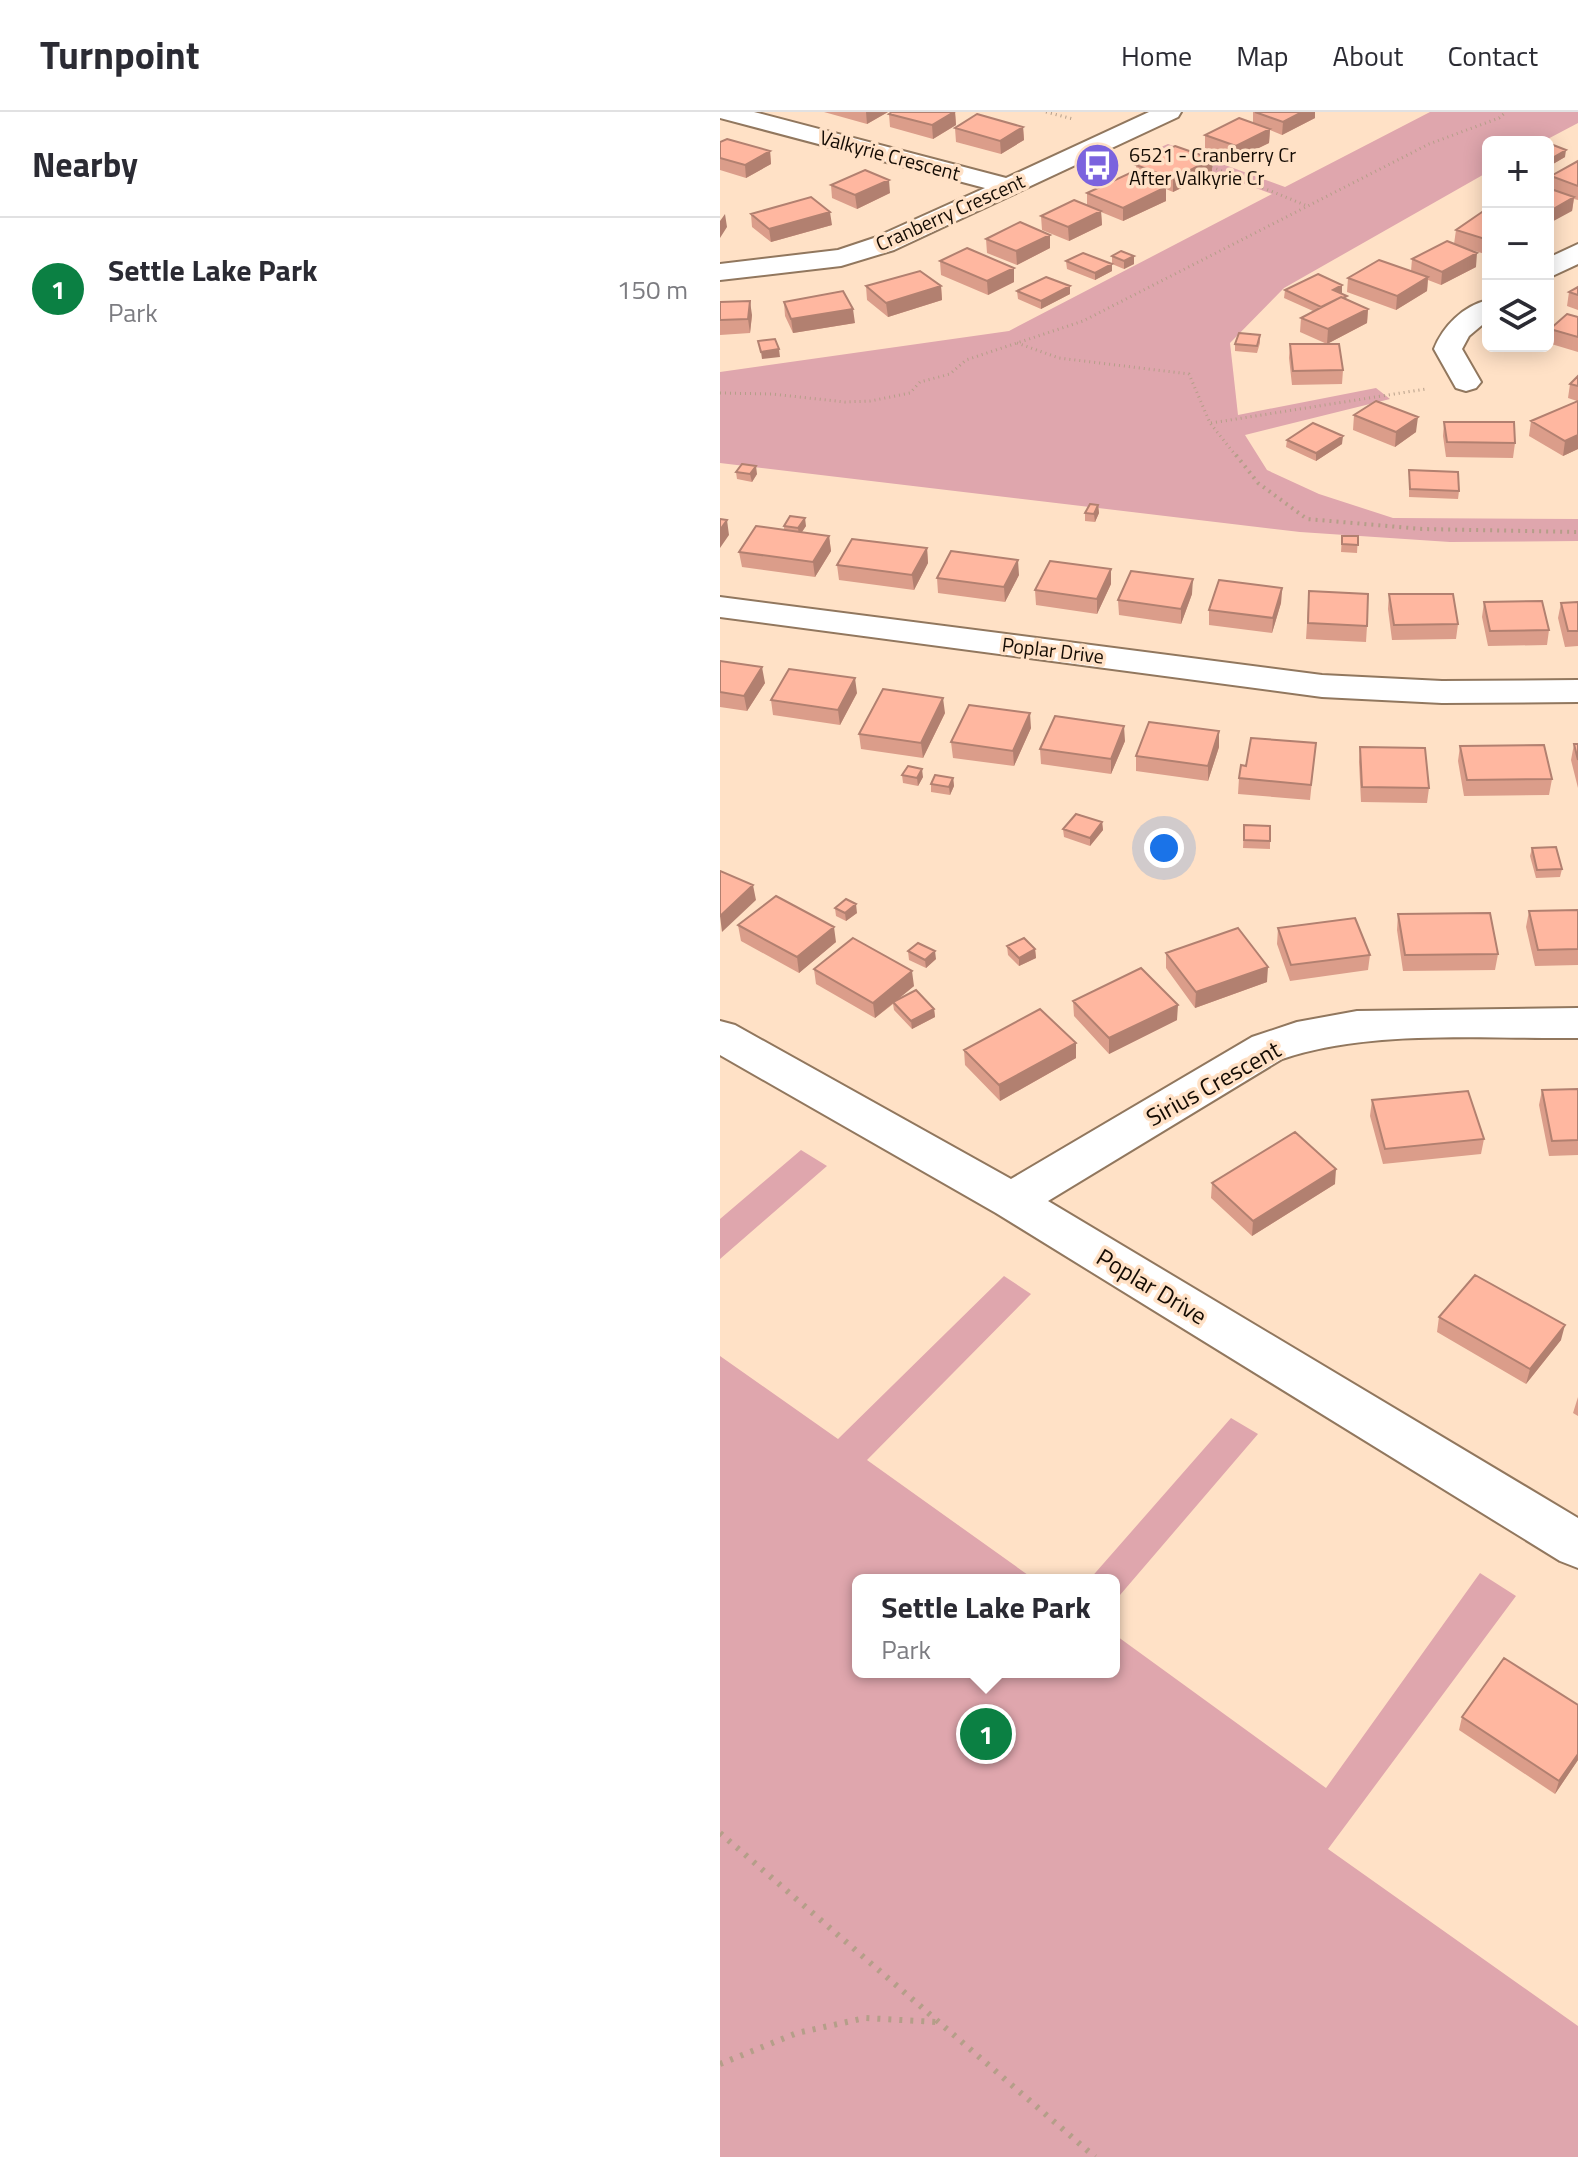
<!DOCTYPE html>
<html lang="en">
<head>
<meta charset="utf-8">
<style>
  :root { --surface:#fff; --page:#f7f7f7; --text:#2b2b33; --muted:#7c7c81; --line:#e1e1e2; --accent:#0b8043 }
  body { margin:0; font-family:"Titillium Web",sans-serif; background:var(--page); color:var(--text) }
  .controls { position:absolute; right:24px; top:24px; display:grid; overflow:hidden; border-radius:12px; box-shadow:0 4px 20px #0003 }
  .controls button { width:72px; height:72px; display:grid; place-items:center; padding:0; border:0; border-bottom:2px solid var(--line); background:var(--surface); color:var(--text); font:40px sans-serif }
  .you { position:absolute; left:444px; top:736px; width:28px; height:28px; margin:-20px; border:6px solid #fff; border-radius:50%; background:#1a73e8; box-shadow:0 0 0 12px #1a73e833 }
  .badge { display:grid; place-items:center; width:52px; height:52px; border-radius:50%; background:var(--accent); color:#fff; font-size:26px; font-weight:700 }
  .pin { position:absolute; translate:-50% -50%; border:4px solid #fff; box-shadow:0 2px 8px #0006 }
  .popup { position:absolute; left:132px; top:1462px; width:268px; height:104px; box-sizing:border-box; display:grid; place-content:center; border-radius:12px; background:var(--surface); filter:drop-shadow(0 2px 6px #0005); font-size:26px; white-space:nowrap; color:var(--muted) }
  .popup b { font-size:30px; color:var(--text) }
  .popup::after { content:''; position:absolute; left:50%; top:100%; margin-left:-16px; border:16px solid transparent; border-top-color:var(--surface) }
  .list { margin:0; padding:0; list-style:none }
  h2 { display:flex; justify-content:space-between; align-items:center; height:104px; margin:0; padding:0 32px; font-size:34px }
  h2 small { font-size:26px; font-weight:400; color:var(--muted) }
  .list li { display:grid; grid-template-columns:52px 1fr auto; gap:24px; align-items:center; box-sizing:border-box; height:144px; padding:0 32px; border-top:2px solid var(--line) }
  .list b { display:block; font-size:30px; white-space:nowrap }
  .list p { margin:0; font-size:26px; white-space:nowrap; color:var(--muted) }
  .list em { font-size:26px; font-style:normal; color:var(--muted) }
  .icon { flex:none; width:44px; height:44px; fill:none; stroke:currentColor; stroke-width:2; stroke-linecap:round; stroke-linejoin:round }
  .map { position:relative; flex:none; width:858px; height:2045px; overflow:hidden }
  header { display:flex; align-items:center; gap:48px; box-sizing:border-box; height:112px; padding:0 40px; background:var(--surface); border-bottom:2px solid var(--line) }
  header strong { font-size:38px }
  nav { display:flex; gap:44px; margin-inline-start:auto; font-size:28px }
  main { display:flex }
  aside { flex:1; background:var(--surface) }
  .map>svg:first-child { display:block }
  .green { fill:#dfa6ad }
  .lines { fill:none; stroke-linecap:round; stroke-linejoin:round }
  .minor-casing { stroke:#91775e; stroke-width:4 }
  .path-far2 { stroke:#b59e89; stroke-width:3; stroke-dasharray:1 4; stroke-linecap:butt }
  .path-far1 { stroke:#b59e89; stroke-width:4; stroke-dasharray:2 5; stroke-linecap:butt }
  .path { stroke:#b59e89; stroke-width:6; stroke-dasharray:3 8; stroke-linecap:butt }
  .minor { fill:#fff; fill-rule:evenodd }
  .wall { fill:#db9d8a }
  .shaded-wall { fill:#b28070 }
  .building { fill:#ffb7a0; stroke:#b28070; stroke-width:2 }
  .labels { text-anchor:middle; dominant-baseline:central; stroke-width:7; stroke-linejoin:round; paint-order:stroke }
  .far-poi-label { font-size:20px; fill:#150c04; stroke:#ffe1c6; text-anchor:start }
  .far-street-label { font-size:20px; fill:#150c04; stroke:#ffe1c6 }
  .street-label { font-size:24px; fill:#150c04; stroke:#ffe1c6 }
</style>
</head>
<body>
<header>
<strong>Turnpoint</strong>
<nav><a>Home</a><a>Map</a><a>About</a><a>Contact</a></nav>
</header>
<main>
<aside>
<h2>Nearby<small></small></h2>
<ul class="list">
<li><span class="badge">1</span><div><b>Settle Lake Park</b><p>Park</p></div><em>150 m</em></li>
</ul>
</aside>
<div class="map">
<svg width="858" height="2045" viewBox="0 0 858 2045">
  <rect width="100%" height="100%" fill="#ffe1c6"/>
  <path class="green" d="M710,0H858V11L822,30H768V60L564,176L510,231L518,303L656,276L670,287L525,323L547,358L599,382L673,406L858,407V429L730,430L580,420L0,351V260L289,219L552,82L434,38L448,32L565,75Z
    M81,1038L107,1054L0,1147V1107Z
    M284,1164L311,1182L147,1348L315,1468H138V1560H394V1522L606,1676L760,1461L796,1484L608,1737L858,1914V2045H0V1244L118,1327Z
    M511,1306L538,1322L394,1490V1468H369Z"/>
  <g class="lines">
    <defs>
      <path id="minor" d="M0,0H34L286,66L429,0H461L458,5L174,138L121,154L0,168V152L118,138L154,126L265,76L0,6Z
        M858,132V152L828,166V146Z
        M768,188V208L749,224L742,237L761,270L756,276L746,279L736,276L714,237C723,214 743,194 768,188Z
        M0,485L602,563L722,569L858,568V590L722,591L602,585L0,505Z
        M858,896V926C765,927 650,917 562,947L328,1089L858,1406V1456L840,1449L276,1101L0,943V909L15,913L291,1067L532,925L577,910L637,899Z"/>
    </defs>
    <use href="#minor" class="minor-casing"/>
    <path class="path-far2" d="M326,0L353,7
      M487,53L585,93
      M297,231L339,246L469,262L490,311L517,345
      M0,281L52,282L125,290L150,289L190,281L200,270L230,262L246,248L363,209L709,32L779,6L786,0
      M491,311L706,277"/>
    <path class="path-far1" d="M516,343L538,371L587,407L702,417L858,420"/>
    <path class="path" d="M0,1721L375,2045
      M0,1952L77,1921L145,1906L217,1910"/>
    <use href="#minor" class="minor"/>
  </g>
  <path class="wall" d="M104,0H168L147,12Z
    M235,0L236,13L213,27L170,15L169,2Z
    M533,0H595V6L562,23L550,18L549,31L516,47L485,36V23L533,11Z
    M303,15L304,28L281,42L236,30L235,16Z
    M0,30L50,39L51,52L26,66L0,58Z
    M828,31L845,45L833,52L828,50Z
    M492,47V61L453,80L446,77V89L403,109L381,100L382,113L349,129L322,118L321,104L367,93V81L416,63V53Z
    M858,49V88L854,87L852,99L829,76L831,64Z
    M111,73L170,81L137,97L112,86Z
    M31,102L112,113L51,130L32,115Z
    M768,102V143L736,133L756,155L721,173L708,168L707,179L676,198L627,180L628,166L691,159L692,147L734,132L736,118Z
    M330,123V136L297,153L267,141L266,127Z
    M392,144H414V152L404,157L392,152Z
    M220,149L294,170L268,183L221,163Z
    M346,149L392,159L375,168L347,157Z
    M622,173L621,181L627,187L648,197L647,211L607,232L580,220L581,206L593,199L564,186L565,178Z
    M146,174H221L222,188L168,205L147,188Z
    M350,174V182L321,197L298,187L297,179Z
    M858,175V198L847,194L849,180Z
    M0,190L32,203L30,221L0,223Z
    M64,190L135,211L73,221L65,204Z
    M858,205V240L828,231L830,217Z
    M540,223V231L537,241L515,239V232Z
    M570,232L623,258L622,272L572,273L569,246Z
    M858,264V337L843,344L809,324L811,309L857,289L848,286L850,272Z
    M634,303L696,320L675,335L633,318Z
    M724,310L795,331L793,346L726,345L723,324Z
    M567,328L622,332L596,349L566,335Z
    M689,358L739,379L738,387L689,385Z
    M16,360L37,362L32,370L17,367Z
    M378,393L379,401L375,410L365,409V401Z
    M64,414H86L82,420L109,424L111,439L95,465L22,455L19,440L64,418Z
    M622,424H638L637,441L621,440Z
    M207,436L208,451L194,478L119,468L117,453Z
    M391,457V472L377,502L316,493L315,478Z
    M299,463L285,490L218,481L217,466Z
    M562,476L561,491L552,521L489,513V498Z
    M589,479L647,514L646,530L586,527Z
    M472,482L461,512L399,503L398,488Z
    M669,482L738,512L736,527L672,528L668,497Z
    M764,490L829,518L827,533L768,534L762,505Z
    M858,490V534L845,535L838,506L841,491Z
    M0,549L45,571L27,599L0,595Z
    M137,581L120,613L53,603L51,588Z
    M225,601L203,646L141,637L139,622Z
    M311,616L294,654L233,646L231,630Z
    M499,619V635L488,669L416,659V644Z
    M405,629L391,662L321,652L320,637Z
    M596,631L590,688L518,682L519,666L526,654Z
    M854,632H858V676L851,648Z
    M740,634L832,667L829,683L744,684L738,649Z
    M640,635L709,676L707,691L641,690L639,650Z
    M182,663L203,665L198,674L183,671Z
    M233,666L234,674L230,683L211,680V672Z
    M382,710L383,718L370,734L344,725L343,717Z
    M524,713L550,714V737L523,736Z
    M812,736L842,757L840,765L816,766L810,744Z
    M115,796L137,801L126,809L116,804Z
    M858,798V853L815,854L806,815L809,799Z
    M678,802L778,842L775,858L683,859L677,818Z
    M18,813L116,830L79,861L21,829Z
    M558,816L650,843L648,858L570,869L557,832Z
    M287,834L315,837L316,846L299,854L288,843Z
    M188,839L216,847L206,856L189,848Z
    M446,841L547,870L475,896L446,856Z
    M94,857L194,874L178,887L214,897L215,905L192,917L174,898L173,892L155,906L96,872Z
    M353,889L457,908L389,942L354,904Z
    M244,938L356,946L280,989L245,953Z
    M858,977V1043L829,1044L819,993L822,978Z
    M652,988L764,1027L761,1042L663,1052L650,1004Z
    M492,1071L615,1072L532,1124L491,1086Z
    M719,1205L841,1228L806,1272L717,1220Z
    M858,1285V1304L853,1301Z
    M858,1593V1648L835,1682L739,1618L742,1605Z"/>
  <path class="shaded-wall" d="M146,0H168L147,12Z
    M235,0L236,13L213,27L212,13Z
    M582,0H595V6L562,23L563,10Z
    M303,15L304,28L281,42L280,29Z
    M550,17L549,31L516,47V34Z
    M846,38L845,45L833,52L834,45Z
    M50,39L51,52L26,66L25,53Z
    M492,47V61L453,80V67Z
    M169,68L170,81L137,97L135,83Z
    M446,75V89L403,109V96Z
    M854,85L852,99L828,112V100Z
    M381,99L382,113L349,129L348,115Z
    M110,100L112,113L51,130L49,117Z
    M5,102L7,115L0,126V109Z
    M330,123V136L297,153L296,139Z
    M757,141L756,155L721,173L722,160Z
    M414,144V152L404,157V149Z
    M392,152V159L375,168V161Z
    M294,156V170L268,183L267,169Z
    M708,165L707,179L676,198L677,184Z
    M622,173V181L613,185V178Z
    M221,174L222,188L168,205L166,191Z
    M350,174V182L321,197V189Z
    M30,189L32,203L30,221L28,207Z
    M133,197L135,211L73,221L71,207Z
    M648,197L647,211L607,232L608,217Z
    M59,237L60,245L42,247L41,240Z
    M698,305L696,320L675,335L676,320Z
    M858,323V337L843,344L845,329Z
    M623,324L622,332L596,349V341Z
    M36,354L37,362L32,370L30,362Z
    M378,393L379,401L375,410L374,402Z
    M85,406L86,414L79,424L78,416Z
    M7,408L9,423L0,436V418Z
    M109,424L111,439L95,465L93,450Z
    M207,436L208,451L194,478L192,463Z
    M298,448L299,463L285,490L284,475Z
    M391,457V472L377,502V487Z
    M473,467L472,482L461,512V497Z
    M562,476L561,491L552,521L553,506Z
    M42,555L45,571L27,599L24,584Z
    M135,566L137,581L120,613L118,598Z
    M223,586L225,601L203,646L201,631Z
    M310,601L311,616L294,654L293,639Z
    M404,614L405,629L391,662V647Z
    M499,619V635L488,669V654Z
    M202,657L203,665L198,674L197,666Z
    M233,666L234,674L230,683L229,675Z
    M382,710L383,718L370,734V726Z
    M33,773L36,788L2,820L0,804Z
    M136,792L137,801L126,809L125,801Z
    M114,815L116,830L79,861L77,845Z
    M315,837L316,846L299,854V846Z
    M215,839L216,847L206,856L205,848Z
    M548,855L547,870L475,896L476,880Z
    M192,859L194,874L155,906L153,891Z
    M458,893L457,908L389,942V926Z
    M214,897L215,905L192,917L191,909Z
    M356,931V946L280,989L279,973Z
    M616,1057L615,1072L532,1124L533,1109Z
    M845,1213L841,1228L806,1272L810,1257Z
    M858,1642V1648L835,1682L839,1669Z"/>
  <path class="building" d="M172,0H234L212,13L169,2Z
    M535,0H582L563,10Z
    M257,2L303,15L280,29L235,16Z
    M519,6L550,17L516,34L485,23Z
    M7,27L50,39L25,53L0,46V30Z
    M828,31L846,38L834,45L828,43Z
    M455,34L492,47L453,67L416,53Z
    M858,49V74L831,64Z
    M145,58L169,68L135,83L111,73Z
    M410,61L446,75L403,96L367,81Z
    M828,76L854,85L828,100Z
    M91,85L110,100L49,117L31,102Z
    M354,88L381,99L348,115L321,104Z
    M762,100L768,102V128L736,118Z
    M300,110L330,123L296,139L266,127Z
    M727,129L757,141L722,160L692,147Z
    M247,136L294,156L267,169L220,149Z
    M401,139L414,144L404,149L392,144Z
    M363,141L392,152L375,161L346,149Z
    M659,148L708,165L677,184L628,166Z
    M200,159L221,174L166,191L146,174Z
    M598,162L622,173L613,178L627,184L623,186L621,185L601,195L565,178Z
    M326,165L350,174L321,189L297,179Z
    M858,175V183L849,180Z
    M123,179L133,197L71,207L64,190Z
    M621,185L648,197L608,217L581,206Z
    M30,189L28,207L0,208V190Z
    M847,202L858,205V225L830,217Z
    M519,221L540,223L537,234L515,232Z
    M55,227L59,237L41,240L38,229Z
    M570,232H619L623,258L573,259Z
    M858,264V274L850,272Z
    M656,289L698,305L676,320L634,303Z
    M858,289V323L845,329L811,309Z
    M724,310H794L795,331L727,330Z
    M593,311L623,324L596,341L567,328Z
    M22,352L36,354L30,362L16,360Z
    M689,358L738,360L739,379L690,377Z
    M370,392L378,393L374,402L365,401Z
    M70,404L85,406L78,416L64,414Z
    M0,407L7,408L0,418Z
    M36,414L109,424L93,450L19,440Z
    M622,424H638V433L622,432Z
    M132,427L207,436L192,463L117,453Z
    M231,439L298,448L284,475L217,466Z
    M330,449L391,457L377,487L315,478Z
    M411,459L473,467L461,497L398,488Z
    M499,468L562,476L553,506L489,498Z
    M589,479L648,482L647,514L588,511Z
    M669,482H733L738,512L674,513Z
    M822,489L829,518L770,519L764,490Z
    M858,490V519H848L841,491Z
    M0,549L42,555L24,584L0,580Z
    M69,557L135,566L118,598L51,588Z
    M163,577L223,586L201,631L139,622Z
    M249,593L310,601L293,639L231,630Z
    M335,604L404,614L391,647L320,637Z
    M429,610L499,619L488,654L416,644Z
    M531,626L596,631L591,673L519,666L521,653L526,654Z
    M854,632H858V648Z
    M824,633L832,667L747,668L740,634Z
    M640,635L705,636L709,676L642,675Z
    M188,654L202,657L197,666L182,663Z
    M215,663L233,666L229,675L211,672Z
    M356,702L382,710L370,726L343,717Z
    M524,713L550,714V729L524,728Z
    M836,735L842,757L817,758L812,736Z
    M0,759L33,773L0,804Z
    M56,784L114,815L77,845L18,813Z
    M126,787L136,792L125,801L115,796Z
    M858,798V837L818,838L809,799Z
    M770,801L778,842L685,843L678,802Z
    M635,806L650,843L571,853L558,816Z
    M518,816L548,855L476,880L446,841Z
    M133,826L192,859L153,891L94,857Z
    M304,826L315,837L299,846L287,834Z
    M198,831L215,839L205,848L188,839Z
    M421,856L458,893L389,926L353,889Z
    M196,878L214,897L191,909L173,890Z
    M320,897L356,931L279,973L244,938Z
    M858,977V1028L832,1029L822,978Z
    M748,979L764,1027L665,1037L652,988Z
    M575,1020L616,1057L533,1109L492,1071Z
    M755,1163L845,1213L810,1257L719,1205Z
    M784,1546L858,1593V1642L839,1669L742,1605Z"/>
  <defs>
    <symbol id="bus-disc" viewBox="-11 -11 22 22"><circle r="9.5" fill="#7b63de" stroke="#ffe1c6"/><path d="M-5-6H5V4H4V6H2V4H-2V6H-4V4H-5ZM-3.5-4V0h7V-4ZM-3.5 1.2v1.5H-2V1.2ZM2 1.2v1.5H3.5V1.2Z" fill="#fff"/></symbol>
  </defs>
  <g fill-rule="evenodd">
    <use href="#bus-disc" x="352" y="28" width="51" height="51"/>
  </g>
  <g class="labels">
    <g class="far-poi-label">
      <text x="409" y="42">6521 - Cranberry Cr<tspan x="409" dy="23">After Valkyrie Cr</tspan></text>
    </g>
    <g class="far-street-label">
      <text transform="translate(170 43) rotate(15)">Valkyrie Crescent</text>
      <text transform="translate(230 100) rotate(-24)">Cranberry Crescent</text>
      <text transform="translate(333 538) rotate(7)">Poplar Drive</text>
    </g>
    <g class="street-label">
      <text transform="translate(493 971) rotate(-29)">Sirius Crescent</text>
      <text transform="translate(432 1174) rotate(31)">Poplar Drive</text>
    </g>
  </g>
</svg>
<div class="controls">
<button>+</button>
<button>−</button>
<button><svg class="icon" aria-label="layers" viewBox="0 0 24 24"><path d="M12 4l9 5-9 5-9-5zM3 14l9 5 9-5"/></svg></button>
</div>
<div class="you"></div>
<div class="pin badge" style="left:266px;top:1622px">1</div>
<div class="popup"><b>Settle Lake Park</b>Park</div>
</div>
</main>
</body>
</html>
